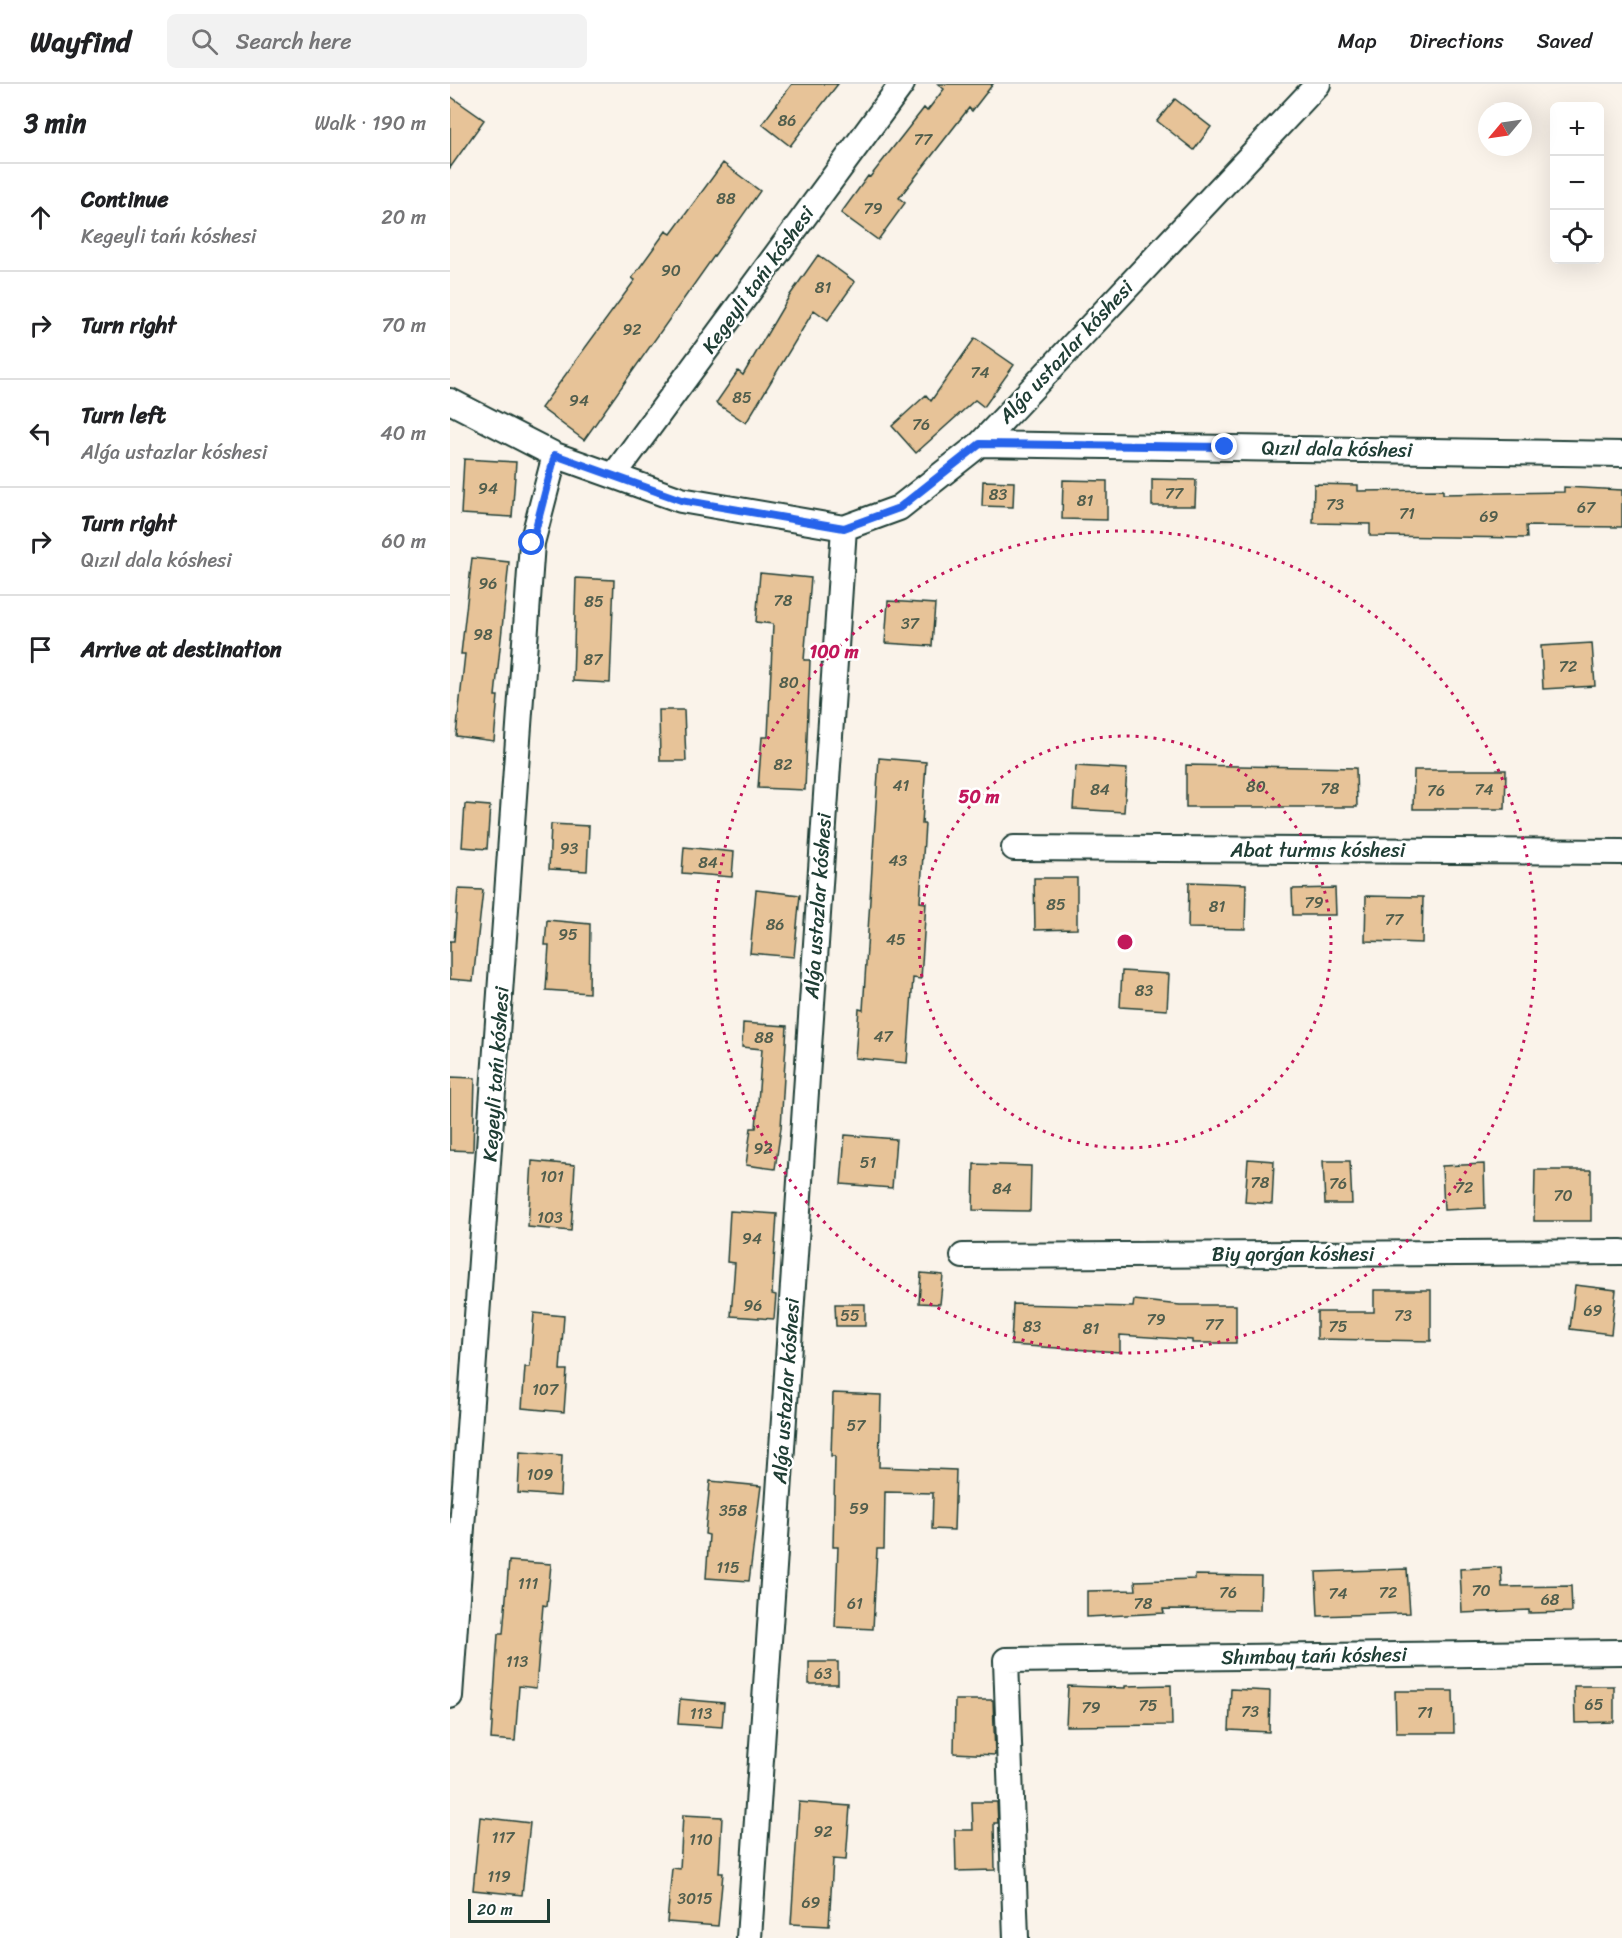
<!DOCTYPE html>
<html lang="en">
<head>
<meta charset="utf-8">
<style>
  :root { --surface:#fff; --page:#f2f2f2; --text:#202124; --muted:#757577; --line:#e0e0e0 }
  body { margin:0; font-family:Sriracha,sans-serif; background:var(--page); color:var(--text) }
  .controls { position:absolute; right:18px; top:18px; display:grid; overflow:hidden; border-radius:9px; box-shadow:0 6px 24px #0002 }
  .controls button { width:54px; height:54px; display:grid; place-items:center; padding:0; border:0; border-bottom:2px solid var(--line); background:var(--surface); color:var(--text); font:30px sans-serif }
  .compass { position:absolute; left:1028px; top:18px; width:54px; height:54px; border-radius:50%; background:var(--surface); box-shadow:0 6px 24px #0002; rotate:241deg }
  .scale { position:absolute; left:18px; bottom:15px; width:82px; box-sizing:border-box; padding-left:6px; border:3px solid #1f3d34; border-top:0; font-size:16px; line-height:21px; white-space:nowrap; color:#1f3d34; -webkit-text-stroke:4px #fff; paint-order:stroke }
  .stop { position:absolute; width:18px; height:18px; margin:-14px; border:4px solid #2563eb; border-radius:50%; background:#fff }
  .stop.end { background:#2563eb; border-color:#fff; box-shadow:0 2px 6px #0008 }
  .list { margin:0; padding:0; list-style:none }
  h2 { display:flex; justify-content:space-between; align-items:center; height:78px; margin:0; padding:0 24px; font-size:26px }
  h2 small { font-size:20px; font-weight:400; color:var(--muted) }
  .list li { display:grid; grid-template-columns:39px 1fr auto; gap:18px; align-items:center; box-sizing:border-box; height:108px; padding:0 24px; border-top:2px solid var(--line) }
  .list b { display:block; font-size:22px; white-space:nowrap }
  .list p { margin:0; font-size:20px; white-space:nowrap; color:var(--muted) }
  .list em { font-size:20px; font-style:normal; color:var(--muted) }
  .icon { flex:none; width:33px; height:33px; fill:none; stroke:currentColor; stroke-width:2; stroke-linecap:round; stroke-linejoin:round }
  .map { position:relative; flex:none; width:1172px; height:1854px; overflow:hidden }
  header { display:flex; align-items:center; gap:36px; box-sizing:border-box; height:84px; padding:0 30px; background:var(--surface); border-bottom:2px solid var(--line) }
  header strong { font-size:28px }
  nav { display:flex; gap:33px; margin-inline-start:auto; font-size:21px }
  .search { width:420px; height:54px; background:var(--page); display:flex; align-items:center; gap:15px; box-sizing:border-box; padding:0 21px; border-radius:9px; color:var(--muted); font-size:22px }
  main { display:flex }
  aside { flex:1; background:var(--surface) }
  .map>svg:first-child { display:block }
  .building { fill:#e7c398; stroke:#1f3d34; stroke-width:1.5 }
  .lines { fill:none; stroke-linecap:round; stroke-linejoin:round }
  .minor-casing { stroke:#1f3d34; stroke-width:28 }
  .minor { stroke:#fff; stroke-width:24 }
  .route { stroke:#2563eb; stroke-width:8 }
  .ring { fill:none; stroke:#c2185b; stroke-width:3; stroke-dasharray:3 6 }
  .labels { text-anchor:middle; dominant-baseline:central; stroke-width:5; stroke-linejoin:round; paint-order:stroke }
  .number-label { font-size:16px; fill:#515e4d }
  .street-label { font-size:20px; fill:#1f3d34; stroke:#fff }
  .centre { fill:#c2185b; stroke:#fff; stroke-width:3 }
  .ring-label { font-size:18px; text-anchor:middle; font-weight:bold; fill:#c2185b; stroke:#fff; stroke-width:5; stroke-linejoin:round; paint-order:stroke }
</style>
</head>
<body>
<header>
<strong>Wayfind</strong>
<div class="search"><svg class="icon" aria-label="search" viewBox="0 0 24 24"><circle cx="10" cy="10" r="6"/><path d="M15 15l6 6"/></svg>Search here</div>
<nav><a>Map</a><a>Directions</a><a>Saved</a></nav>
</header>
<main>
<aside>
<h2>3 min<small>Walk · 190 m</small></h2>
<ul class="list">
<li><svg class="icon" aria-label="ahead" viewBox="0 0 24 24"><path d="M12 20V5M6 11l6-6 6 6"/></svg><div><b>Continue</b><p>Kegeyli tańı kóshesi</p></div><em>20 m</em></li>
<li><svg class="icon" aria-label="right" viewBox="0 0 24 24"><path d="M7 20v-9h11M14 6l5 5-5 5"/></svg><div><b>Turn right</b></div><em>70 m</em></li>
<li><svg class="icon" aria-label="left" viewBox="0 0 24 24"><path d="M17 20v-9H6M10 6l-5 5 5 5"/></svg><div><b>Turn left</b><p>Alǵa ustazlar kóshesi</p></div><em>40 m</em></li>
<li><svg class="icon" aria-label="right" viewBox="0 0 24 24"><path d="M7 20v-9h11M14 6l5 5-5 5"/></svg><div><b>Turn right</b><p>Qızıl dala kóshesi</p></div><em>60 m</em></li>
<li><svg class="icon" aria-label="arrive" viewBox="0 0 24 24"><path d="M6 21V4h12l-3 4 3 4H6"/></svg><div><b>Arrive at destination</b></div></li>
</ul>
</aside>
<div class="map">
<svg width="1172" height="1854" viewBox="0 0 1172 1854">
  <rect width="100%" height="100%" fill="#faf3ea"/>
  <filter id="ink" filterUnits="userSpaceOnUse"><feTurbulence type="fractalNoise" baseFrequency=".0167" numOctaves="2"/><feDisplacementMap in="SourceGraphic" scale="12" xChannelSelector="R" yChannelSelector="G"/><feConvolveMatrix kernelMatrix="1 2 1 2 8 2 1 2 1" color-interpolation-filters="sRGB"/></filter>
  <g filter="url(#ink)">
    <path class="building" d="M342,0H388L340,62L312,40Z
      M488,0H543L522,27L519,24L449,114L455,119L428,156L391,129L418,92L420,93L474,24L477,27L494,5Z
      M0,12L34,36L0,84Z
      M725,15L761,43L744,66L707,37Z
      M273,79L310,107L134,356L91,324L185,196L182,194L216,147L221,150Z
      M368,171L405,198L378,236L364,226L296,339L266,319L288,287L293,291L340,211Z
      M525,254L564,281L534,323L525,316L466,369L442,342L476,311L481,317Z
      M14,375L66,378L62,433L11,430Z
      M702,395L746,396L745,422H702Z
      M613,396L657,397V436L612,435Z
      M533,397L564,398L563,423L532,422Z
      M864,400L908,401V407L993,406V410L1114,408V403L1172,406V443L1076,442L1077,454L920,452V440L863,439Z
      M22,474L59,478L45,612H48L44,657L6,652L15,570H11Z
      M310,489L361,494L354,576H360L355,706L308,704L312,653H318L323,540L306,538Z
      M126,494L164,496L160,599L123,597Z
      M438,517L485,520L482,562L435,559Z
      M1142,559L1145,602L1093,605L1091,562Z
      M209,626H234L236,677H210Z
      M429,674L476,678L472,740H475L470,818L476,819L471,895L463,894L457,979L405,974L409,925L413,926Z
      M736,681L906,684L907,723H736Z
      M626,682L677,685L674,728L623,725Z
      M964,686H1056L1055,725H963Z
      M15,720L40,722L37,765L12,763Z
      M101,740L139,742L137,787L99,785Z
      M234,763L284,768L282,793L232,789Z
      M584,794H627V845L585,846Z
      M739,798L796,800L795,845L738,844Z
      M885,804L886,831H843L842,805Z
      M8,805L33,806L23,897L0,895V857H4Z
      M306,806L350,811L344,873L300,869Z
      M916,812L973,813L972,859L915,857Z
      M97,836L140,840L139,909L96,906L99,861H95Z
      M672,887L719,890L717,926L670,923Z
      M293,939L337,942L331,1044L325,1085L296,1081L301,1044H306L312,965L292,963Z
      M0,993L25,994L23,1067L0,1066Z
      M395,1051L446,1055L442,1104L391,1100Z
      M798,1075L824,1077L822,1120L795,1118Z
      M82,1077L125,1081L121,1147L78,1143Z
      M873,1077H900L902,1120H875Z
      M524,1080L581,1082L580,1127L523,1126Z
      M1034,1080L1035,1124L994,1126L992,1082Z
      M1085,1086H1141V1137H1084Z
      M280,1127L327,1130L322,1210L326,1211L324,1235L281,1232L285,1179L277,1178Z
      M471,1189L493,1191L490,1220L469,1219Z
      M1125,1201L1166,1206L1161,1250L1120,1245Z
      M924,1206H981V1257L867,1255V1228H924Z
      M684,1216L730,1221H786V1259H742V1256L670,1251V1268L561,1261L563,1220L683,1223Z
      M385,1220H415V1242H386Z
      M84,1229L114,1232L110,1286H117L114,1328L72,1324L75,1283H80Z
      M383,1309L431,1311L429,1383L506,1386L504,1446L482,1445L483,1409L435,1408L434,1465H427L423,1545L385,1543L388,1463H383L385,1372H381Z
      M70,1368L112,1371L110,1412L68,1409Z
      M260,1397L311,1402L299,1497L256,1494L259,1451L255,1450Z
      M59,1477L101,1480L97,1522L93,1521L86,1604L69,1602L65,1657L41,1655L48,1550H53Z
      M1051,1483L1052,1503L1121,1502L1122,1528L1079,1529V1526L1012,1529L1010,1485Z
      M957,1485L960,1529L868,1532L866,1488Z
      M745,1491L811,1492L810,1526L713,1525L714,1529L637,1533V1507L686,1506L685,1497L745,1495Z
      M359,1578H388V1600H359Z
      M721,1601L722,1641L616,1642L618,1602L675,1604V1602Z
      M1124,1602H1164V1638L1125,1639Z
      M781,1605L820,1607L819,1648L779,1646Z
      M945,1607H1003L1004,1649H946Z
      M230,1615L274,1619L272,1643L228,1640Z
      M505,1616H543L545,1671L504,1669Z
      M349,1718L400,1722L396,1776L383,1775L379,1842L341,1840Z
      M522,1718H547L548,1739H544L545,1786L506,1787L505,1746H523Z
      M233,1731L272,1733L269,1789H273L268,1842L217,1838L222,1784L230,1785Z
      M30,1733L80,1739L72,1811L23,1806Z"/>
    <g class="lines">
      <defs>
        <path id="minor" d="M0,317L105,371L231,416L394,444L449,424L530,360L868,0
          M530,360L1172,370
          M164,391L452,0
          M564,764L1172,768
          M513,1172L1172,1168
          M0,1612L82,459L105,371
          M299,1854L394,444
          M566,1854L556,1576L1172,1568"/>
      </defs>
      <use href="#minor" class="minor-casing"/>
      <use href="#minor" class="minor"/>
    </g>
  </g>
  <g class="lines" filter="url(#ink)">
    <path class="route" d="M82,459L105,371L231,416L394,444L449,424L530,360L775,363"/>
  </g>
  <g class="ring">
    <circle cx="675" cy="858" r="206"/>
    <circle cx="675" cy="858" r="411"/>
  </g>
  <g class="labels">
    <g class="number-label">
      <text x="337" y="36">86</text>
      <text x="473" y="55">77</text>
      <text x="276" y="114">88</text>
      <text x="423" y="124">79</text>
      <text x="221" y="186">90</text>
      <text x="373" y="203">81</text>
      <text x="182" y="245">92</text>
      <text x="530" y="288">74</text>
      <text x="292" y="313">85</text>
      <text x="129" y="316">94</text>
      <text x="471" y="340">76</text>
      <text x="38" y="404">94</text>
      <text x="724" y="409">77</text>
      <text x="548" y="410">83</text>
      <text x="635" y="416">81</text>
      <text x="885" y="420">73</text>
      <text x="1136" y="423">67</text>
      <text x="957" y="429">71</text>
      <text x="1039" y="432">69</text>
      <text x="38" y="499">96</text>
      <text x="333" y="516">78</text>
      <text x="144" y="517">85</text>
      <text x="460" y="539">37</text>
      <text x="33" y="550">98</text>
      <text x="143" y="575">87</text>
      <text x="1118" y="582">72</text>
      <text x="339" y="598">80</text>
      <text x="333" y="680">82</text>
      <text x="451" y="701">41</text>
      <text x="806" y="702">80</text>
      <text x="880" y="704">78</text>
      <text x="650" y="705">84</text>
      <text x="1034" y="705">74</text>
      <text x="986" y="706">76</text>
      <text x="119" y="764">93</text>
      <text x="448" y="776">43</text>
      <text x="258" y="778">84</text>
      <text x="864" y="818">79</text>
      <text x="606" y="820">85</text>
      <text x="767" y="822">81</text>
      <text x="944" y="835">77</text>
      <text x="325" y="840">86</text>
      <text x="118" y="850">95</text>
      <text x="446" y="855">45</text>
      <text x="694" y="906">83</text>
      <text x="433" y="952">47</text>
      <text x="314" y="953">88</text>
      <text x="313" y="1064">92</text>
      <text x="418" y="1078">51</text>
      <text x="102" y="1092">101</text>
      <text x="810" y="1098">78</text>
      <text x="888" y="1099">76</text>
      <text x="1014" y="1103">72</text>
      <text x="552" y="1104">84</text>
      <text x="1113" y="1111">70</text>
      <text x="100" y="1133">103</text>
      <text x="302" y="1154">94</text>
      <text x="303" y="1221">96</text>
      <text x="1143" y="1226">69</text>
      <text x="400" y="1231">55</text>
      <text x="953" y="1231">73</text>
      <text x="706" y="1235">79</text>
      <text x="764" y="1240">77</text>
      <text x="582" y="1242">83</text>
      <text x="888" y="1242">75</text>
      <text x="641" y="1244">81</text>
      <text x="95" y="1305">107</text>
      <text x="406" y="1341">57</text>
      <text x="90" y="1390">109</text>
      <text x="409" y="1424">59</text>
      <text x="283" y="1426">358</text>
      <text x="278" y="1483">115</text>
      <text x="78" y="1499">111</text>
      <text x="1031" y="1506">70</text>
      <text x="778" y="1508">76</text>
      <text x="938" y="1508">72</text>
      <text x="888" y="1509">74</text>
      <text x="1100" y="1515">68</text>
      <text x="405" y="1519">61</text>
      <text x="693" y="1519">78</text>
      <text x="67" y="1577">113</text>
      <text x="373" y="1589">63</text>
      <text x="1144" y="1620">65</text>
      <text x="698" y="1621">75</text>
      <text x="641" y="1623">79</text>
      <text x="800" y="1627">73</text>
      <text x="975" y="1628">71</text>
      <text x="251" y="1629">113</text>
      <text x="373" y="1747">92</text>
      <text x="53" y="1753">117</text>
      <text x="251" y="1755">110</text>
      <text x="49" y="1792">119</text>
      <text x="245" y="1814">3015</text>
      <text x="361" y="1818">69</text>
    </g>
    <g class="street-label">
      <text transform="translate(308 196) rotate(-54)">Kegeyli tańı kóshesi</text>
      <text transform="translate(616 268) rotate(-47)">Alǵa ustazlar kóshesi</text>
      <text transform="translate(887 365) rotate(1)">Qızıl dala kóshesi</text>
      <text x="868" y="766">Abat turmıs kóshesi</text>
      <text transform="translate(368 822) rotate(-86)">Alǵa ustazlar kóshesi</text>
      <text transform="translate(46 990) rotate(-86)">Kegeyli tańı kóshesi</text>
      <text x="843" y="1170">Biy qorǵan kóshesi</text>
      <text transform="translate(336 1307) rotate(-86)">Alǵa ustazlar kóshesi</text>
      <text transform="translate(864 1572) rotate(-1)">Shımbay tańı kóshesi</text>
    </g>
  </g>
  <circle cx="675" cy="858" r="9" class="centre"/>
  <g class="ring-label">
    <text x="384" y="574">100 m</text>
    <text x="529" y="719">50 m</text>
  </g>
</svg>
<div class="controls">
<button>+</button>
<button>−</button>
<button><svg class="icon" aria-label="locate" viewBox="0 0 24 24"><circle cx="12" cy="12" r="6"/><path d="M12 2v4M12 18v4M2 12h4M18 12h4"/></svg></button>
</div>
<svg class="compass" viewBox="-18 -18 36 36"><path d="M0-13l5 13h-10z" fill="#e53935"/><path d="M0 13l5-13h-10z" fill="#757577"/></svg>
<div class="scale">20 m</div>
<div class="stop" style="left:82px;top:459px"></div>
<div class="stop end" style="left:775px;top:363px"></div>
</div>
</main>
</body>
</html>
